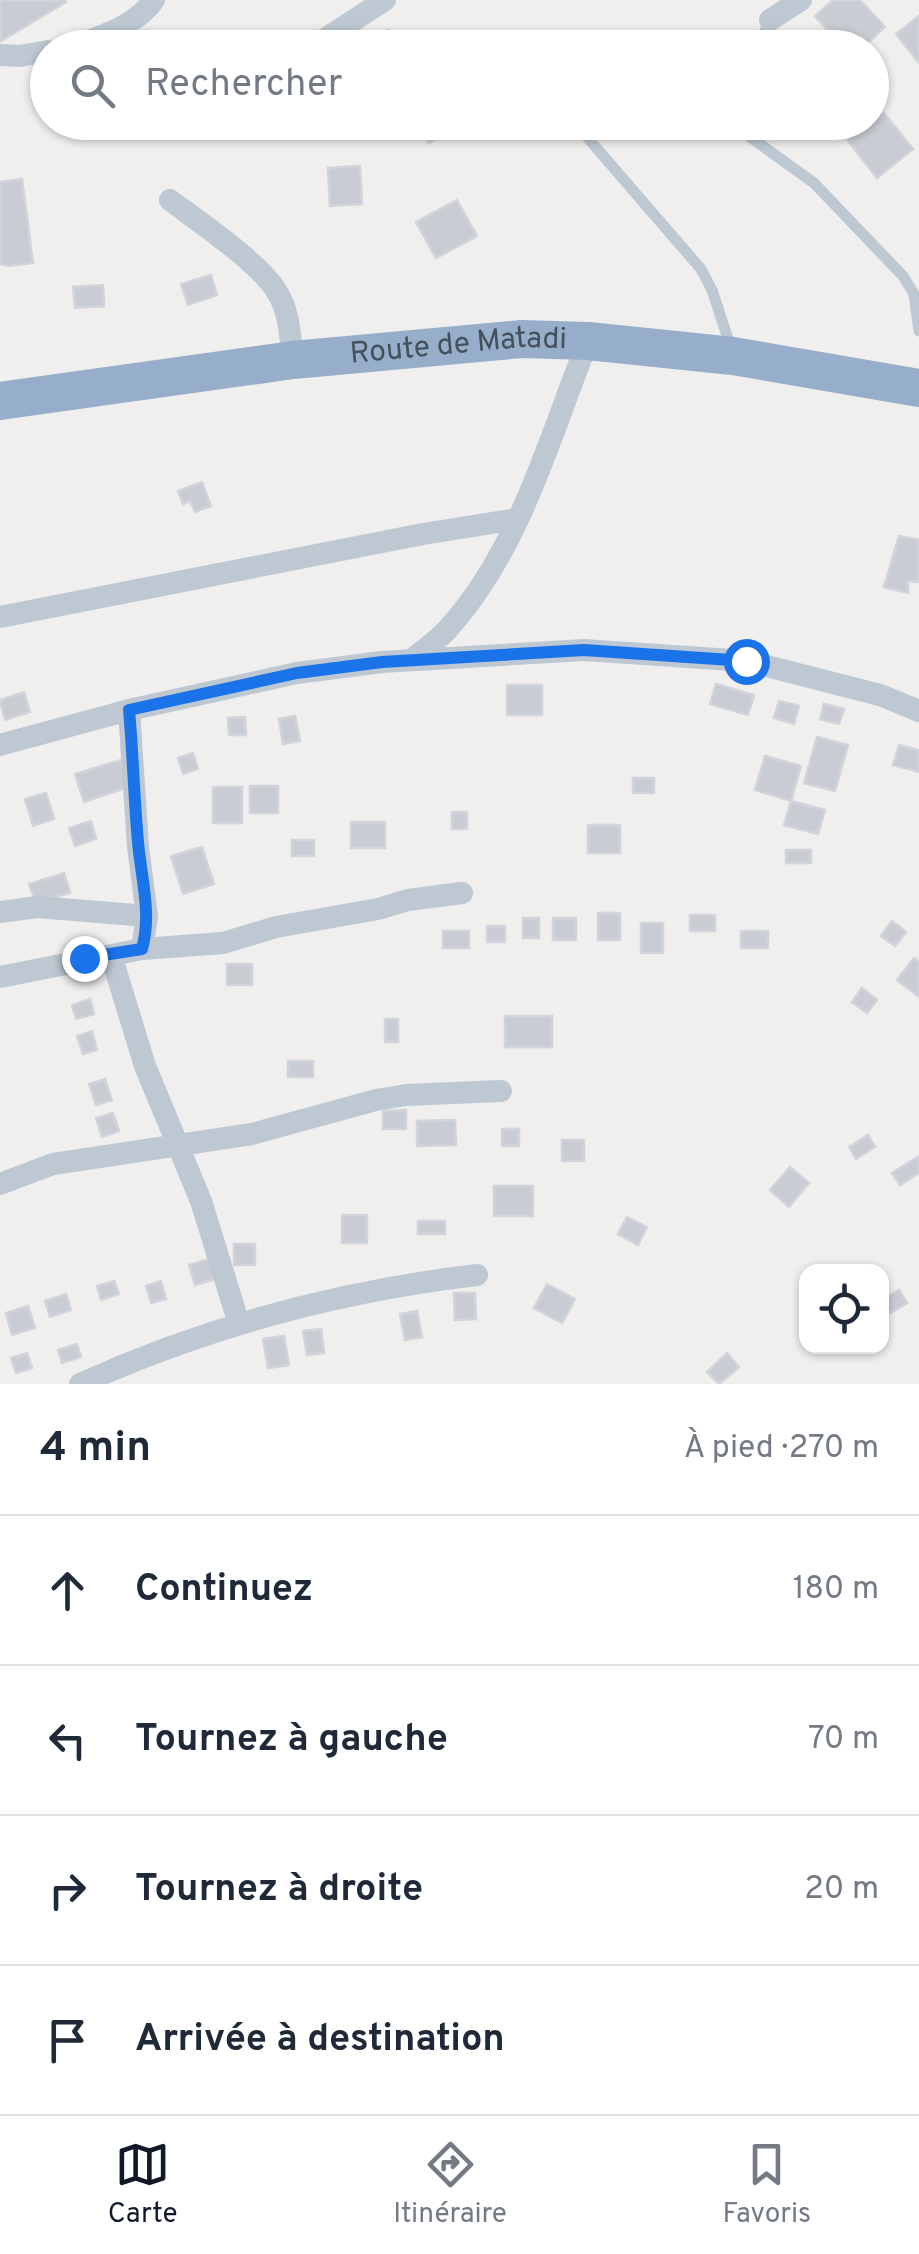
<!DOCTYPE html>
<html lang="fr">
<head>
<meta charset="utf-8">
<style>
  :root { --surface:#fff; --page:#f6f6f7; --text:#1f2937; --muted:#747a83; --line:#e0e1e3; --accent:#111827 }
  body { margin:0; font-family:Overpass,sans-serif; background:var(--page); color:var(--text) }
  .controls { position:absolute; right:30px; bottom:30px; display:grid; overflow:hidden; border-radius:20px; box-shadow:0 2px 8px #0004 }
  .controls button { width:90px; height:90px; display:grid; place-items:center; padding:0; border:0; border-bottom:2px solid var(--line); background:var(--surface); color:var(--text); font:50px sans-serif }
  .stop { position:absolute; width:30px; height:30px; margin:-22px; border:8px solid #1a73e8; border-radius:50%; background:#fff }
  .stop.end { background:#1a73e8; border-color:#fff; box-shadow:0 2px 10px #0008 }
  .list { margin:0; padding:0; list-style:none }
  h2 { display:flex; justify-content:space-between; align-items:center; height:130px; margin:0; padding:0 40px; font-size:42px }
  h2 small { font-size:32px; font-weight:400; color:var(--muted) }
  .list li { display:grid; grid-template-columns:65px 1fr auto; gap:30px; align-items:center; box-sizing:border-box; height:150px; padding:0 40px; border-top:2px solid var(--line) }
  .list b { display:block; font-size:38px; white-space:nowrap }
  .list em { font-size:32px; font-style:normal; color:var(--muted) }
  .icon { flex:none; width:55px; height:55px; fill:none; stroke:currentColor; stroke-width:2; stroke-linecap:round; stroke-linejoin:round }
  .map { position:relative; flex:none; width:919px; height:1384px; overflow:hidden }
  .search { position:absolute; background:var(--surface); box-shadow:0 2px 8px #0004; left:30px; right:30px; top:30px; height:110px; display:flex; align-items:center; gap:25px; box-sizing:border-box; padding:0 35px; border-radius:55px; color:var(--muted); font-size:38px }
  .sheet { height:730px; background:var(--surface) }
  nav { display:flex; justify-content:space-around; align-items:center; box-sizing:border-box; height:140px; border-top:2px solid var(--line); background:var(--surface); font-size:28px; color:var(--muted) }
  nav a { display:grid; justify-items:center; gap:5px }
  nav .on { color:var(--accent) }
  .map>svg:first-child { display:block }
  .building { fill:#c9cdd3; stroke:#d1d4da; stroke-width:2.5 }
  .lines { fill:none; stroke-linecap:round; stroke-linejoin:round }
  .service { stroke:#bdc8d2; stroke-width:11 }
  .minor { stroke:#bdc8d2; stroke-width:22 }
  .trunk { stroke:#96aec9; stroke-width:38 }
  .route { stroke:#1a73e8; stroke-width:12 }
  .labels { text-anchor:middle; dominant-baseline:central; stroke-width:9; stroke-linejoin:round; paint-order:stroke }
  .street-label { font-size:30px; fill:#44515d; stroke:#fff }
</style>
</head>
<body>
<div class="map">
<svg width="919" height="1384" viewBox="0 0 919 1384">
  <rect width="100%" height="100%" fill="#f1eeee"/>
  <path class="building" d="M0,0H65L66,2L1,41Z
    M833,0H860L885,27L862,48H843L815,16Z
    M919,16V63L896,34Z
    M388,30L402,48H365L386,31Z
    M884,113L913,149L877,178L848,141Z
    M416,122H463L429,143Z
    M360,166L362,204L330,206L328,168Z
    M22,179L33,263L8,266L0,264V182Z
    M457,200L477,236L436,258L416,222Z
    M211,275L217,295L188,305L181,284Z
    M103,285L104,306L75,308L73,287Z
    M202,482L211,506L195,512L190,501L183,504L178,491Z
    M899,536L919,540V582L908,581V593L884,587Z
    M716,684L754,695L748,715L710,704Z
    M507,685H542V715H507Z
    M24,692L30,712L5,720L0,700Z
    M779,701L799,706L794,724L774,718Z
    M824,704L844,709L839,724L820,719Z
    M295,716L300,741L283,744L279,719Z
    M245,717L246,735H229L228,718Z
    M817,737L848,745L835,791L804,783Z
    M899,745L919,750V772L893,765Z
    M193,753L198,769L183,774L178,758Z
    M765,756L801,766L791,801L755,790Z
    M121,760L129,787L84,802L75,774Z
    M633,778H654V793H633Z
    M250,786H278V813H250Z
    M213,787H242V823H213Z
    M46,793L54,819L33,826L25,799Z
    M791,801L825,810L818,834L784,825Z
    M452,812H467V829H452Z
    M91,821L96,839L75,846L69,828Z
    M351,822H385V848H351Z
    M588,825H620V853H588Z
    M292,840H314V856H292Z
    M202,847L214,884L183,894L171,856Z
    M786,850H811V863H786Z
    M64,873L70,893L36,903L29,884Z
    M598,913H620V940H598Z
    M690,915H715V931H690Z
    M523,918H539V938H523Z
    M553,918H576V940H553Z
    M892,921L906,932L895,946L881,936Z
    M641,923H663V953H641Z
    M487,926H505V942H487Z
    M443,931H469V948H443Z
    M741,931H768V948H741Z
    M914,958L919,962V997L897,980Z
    M227,964H252V985H227Z
    M862,988L877,1000L867,1013L852,1002Z
    M90,999L94,1014L76,1019L72,1005Z
    M505,1016H552V1047H505Z
    M385,1019H398V1042H385Z
    M92,1031L97,1050L83,1054L77,1036Z
    M288,1061H313V1077H288Z
    M105,1079L112,1100L96,1105L89,1084Z
    M406,1110V1129H383V1111Z
    M113,1113L119,1131L102,1137L96,1118Z
    M455,1120L456,1145L417,1146V1121Z
    M502,1129H519V1146H502Z
    M868,1135L875,1147L856,1159L849,1147Z
    M562,1140H584V1161H562Z
    M919,1156V1173L900,1185L892,1173Z
    M790,1167L809,1183L789,1207L770,1190Z
    M494,1186H533V1216H494Z
    M342,1215H367V1243H342Z
    M627,1217L647,1227L638,1245L618,1234Z
    M418,1221H445V1234H418Z
    M234,1244H255V1265H234Z
    M209,1259L216,1279L195,1285L189,1265Z
    M114,1281L119,1294L101,1300L97,1286Z
    M161,1281L166,1299L151,1303L146,1286Z
    M547,1284L575,1299L562,1323L534,1308Z
    M899,1290L907,1303L890,1313L882,1300Z
    M454,1293H475L476,1319L455,1320Z
    M66,1294L71,1310L50,1317L45,1301Z
    M28,1306L35,1328L12,1335L6,1313Z
    M417,1311L422,1337L405,1340L400,1314Z
    M321,1329L324,1353L307,1355L303,1331Z
    M284,1336L289,1365L268,1368L263,1339Z
    M77,1344L81,1357L62,1363L58,1350Z
    M27,1353L32,1368L16,1373L11,1358Z
    M727,1353L739,1367L719,1384L707,1372Z"/>
  <g class="lines">
    <path class="service" d="M757,48L770,20
      M574,122L701,269L712,290L732,351
      M742,122L750,137L814,183L903,276L914,294L919,331"/>
    <path class="minor" d="M770,20L801,0
      M67,48C97,38 135,27 154,0
      M311,48L385,0
      M0,55L20,56L48,51
      M170,200C198,221 261,264 277,292C290,312 290,338 293,360
      M0,617L423,534L517,519
      M412,660C423,650 437,641 447,630C520,550 549,438 588,341
      M129,710L138,847L147,916L142,949
      M0,745L129,710L297,673L382,662L584,650L747,661L880,695L919,711
      M0,912L37,907L147,916
      M111,955L145,1066L201,1201L239,1324
      M0,977L142,949L223,943L276,927L378,909L408,900L462,893
      M0,1184L53,1164L252,1134L376,1100L406,1095L501,1091
      M80,1384C206,1327 340,1291 477,1275"/>
    <path class="trunk" id="s1" d="M0,401L293,360L522,339L588,341L733,356L919,388"/>
  </g>
  <g class="lines">
    <path class="route" d="M84,958L142,949C152,913 141,878 138,842C134,798 133,754 129,710L297,673L382,662L584,650L746,661"/>
  </g>
  <g class="labels">
    <g class="street-label">
      <text stroke="none"><textPath href="#s1" startOffset="462">Route de Matadi</textPath></text>
    </g>
  </g>
</svg>
<div class="controls">
<button><svg class="icon" aria-label="locate" viewBox="0 0 24 24"><circle cx="12" cy="12" r="6"/><path d="M12 2v4M12 18v4M2 12h4M18 12h4"/></svg></button>
</div>
<div class="stop" style="left:746px;top:661px"></div>
<div class="stop end" style="left:84px;top:958px"></div>
<div class="search"><svg class="icon" aria-label="search" viewBox="0 0 24 24"><circle cx="10" cy="10" r="6"/><path d="M15 15l6 6"/></svg>Rechercher</div>
</div>
<section class="sheet">
<h2>4 min<small>À pied · 270 m</small></h2>
<ul class="list">
<li><svg class="icon" aria-label="ahead" viewBox="0 0 24 24"><path d="M12 20V5M6 11l6-6 6 6"/></svg><div><b>Continuez</b></div><em>180 m</em></li>
<li><svg class="icon" aria-label="left" viewBox="0 0 24 24"><path d="M17 20v-9H6M10 6l-5 5 5 5"/></svg><div><b>Tournez à gauche</b></div><em>70 m</em></li>
<li><svg class="icon" aria-label="right" viewBox="0 0 24 24"><path d="M7 20v-9h11M14 6l5 5-5 5"/></svg><div><b>Tournez à droite</b></div><em>20 m</em></li>
<li><svg class="icon" aria-label="arrive" viewBox="0 0 24 24"><path d="M6 21V4h12l-3 4 3 4H6"/></svg><div><b>Arrivée à destination</b></div></li>
</ul>
</section>
<nav>
<a class="on"><svg class="icon" aria-label="map" viewBox="0 0 24 24"><path d="M3 6l6-2 6 2 6-2v14l-6 2-6-2-6 2zM9 4v14M15 6v14"/></svg>Carte</a>
<a><svg class="icon" aria-label="directions" viewBox="0 0 24 24"><path d="M12 3l9 9-9 9-9-9zM9 14v-3h6M13 9l2 2-2 2"/></svg>Itinéraire</a>
<a><svg class="icon" aria-label="saved" viewBox="0 0 24 24"><path d="M7 4h10v16l-5-4-5 4z"/></svg>Favoris</a>
</nav>
</body>
</html>
